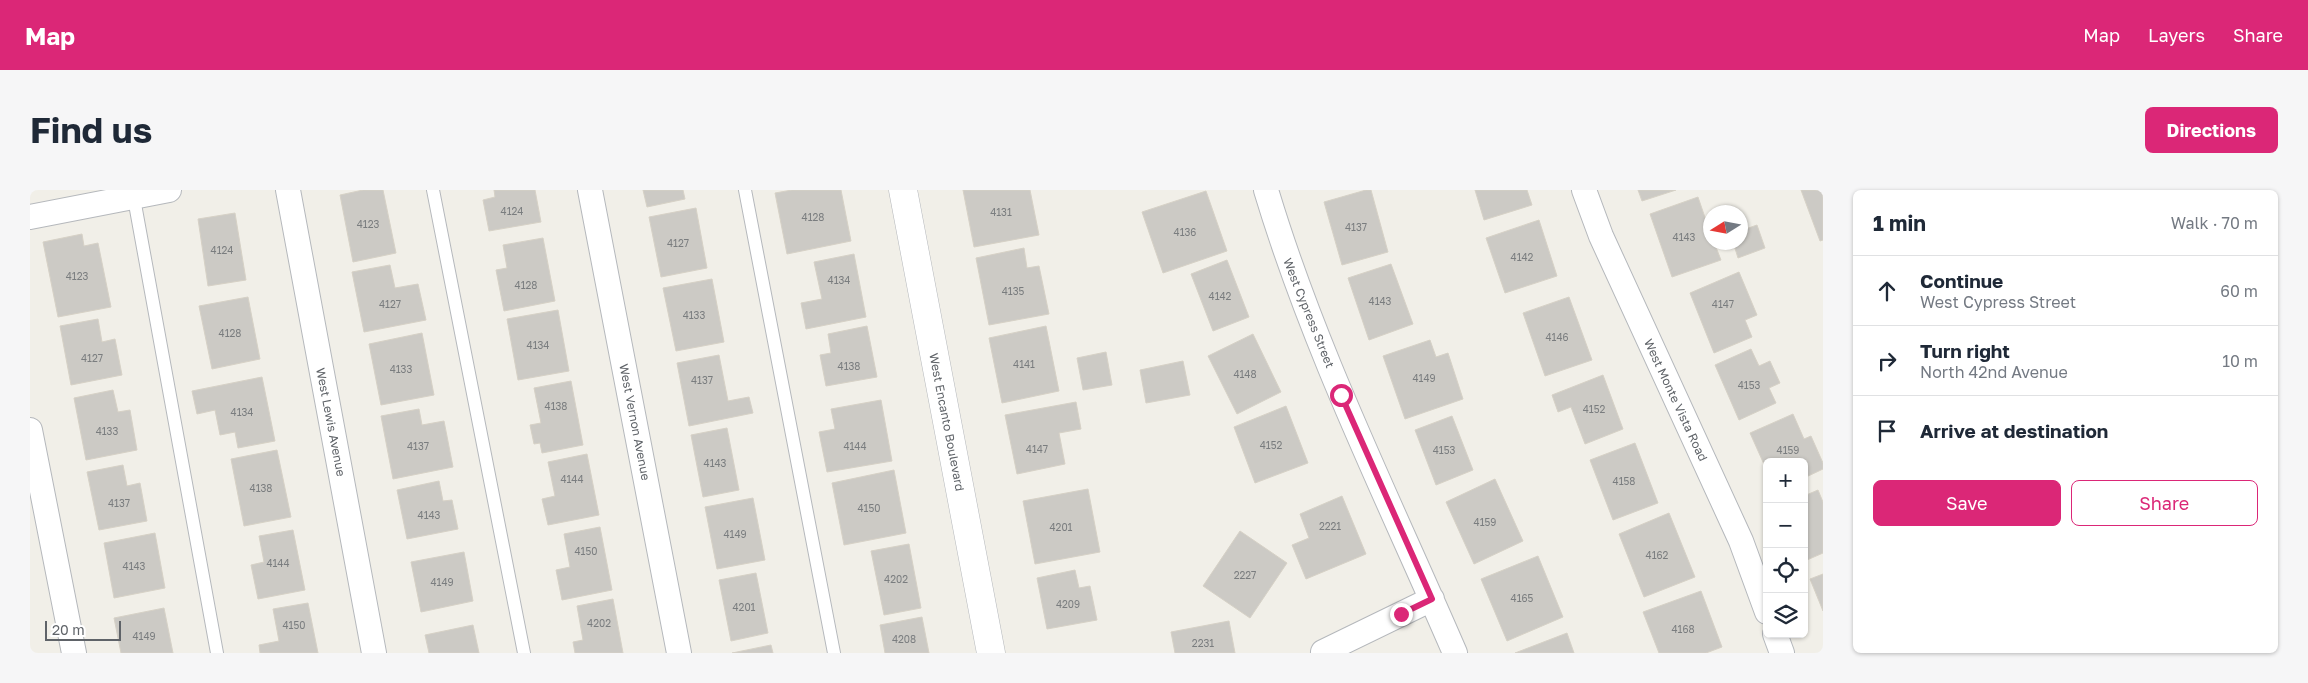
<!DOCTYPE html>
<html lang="en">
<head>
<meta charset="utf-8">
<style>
  :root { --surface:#fff; --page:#f6f6f7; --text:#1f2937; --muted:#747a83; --line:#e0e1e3; --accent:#db2777 }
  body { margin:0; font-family:"Golos Text",sans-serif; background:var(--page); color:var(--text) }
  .controls { position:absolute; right:15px; bottom:15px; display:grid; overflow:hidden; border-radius:8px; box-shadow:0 1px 4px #0004 }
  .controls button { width:45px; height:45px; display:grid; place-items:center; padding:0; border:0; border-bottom:1px solid var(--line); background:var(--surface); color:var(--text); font:25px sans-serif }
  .compass { position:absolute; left:1673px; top:15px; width:45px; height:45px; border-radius:50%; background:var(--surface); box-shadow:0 1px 4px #0004; rotate:259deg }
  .scale { position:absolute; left:15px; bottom:12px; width:76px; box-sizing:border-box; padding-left:5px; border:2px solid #5f6368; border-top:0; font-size:14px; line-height:18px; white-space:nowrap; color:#5f6368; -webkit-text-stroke:4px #fff; paint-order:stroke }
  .stop { position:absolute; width:15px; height:15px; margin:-11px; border:4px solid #db2777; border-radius:50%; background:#fff }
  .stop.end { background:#db2777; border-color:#fff; box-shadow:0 1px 5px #0008 }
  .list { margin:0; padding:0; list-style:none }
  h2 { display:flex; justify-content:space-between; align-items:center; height:65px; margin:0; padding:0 20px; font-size:21px }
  h2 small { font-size:16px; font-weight:400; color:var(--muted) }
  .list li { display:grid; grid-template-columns:32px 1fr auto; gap:15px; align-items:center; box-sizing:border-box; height:70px; padding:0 20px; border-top:1px solid var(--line) }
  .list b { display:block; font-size:19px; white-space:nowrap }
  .list p { margin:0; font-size:16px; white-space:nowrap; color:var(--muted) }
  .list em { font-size:16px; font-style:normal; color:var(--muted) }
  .actions { display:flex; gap:10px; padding:15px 20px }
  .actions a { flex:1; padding:11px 0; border:1px solid var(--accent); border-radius:8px; text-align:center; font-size:18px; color:var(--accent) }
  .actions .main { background:var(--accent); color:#fff }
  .icon { flex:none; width:28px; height:28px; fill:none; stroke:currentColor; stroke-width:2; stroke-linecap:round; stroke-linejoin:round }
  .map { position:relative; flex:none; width:1793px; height:463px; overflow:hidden; border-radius:8px }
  header { display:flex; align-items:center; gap:30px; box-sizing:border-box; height:70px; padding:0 25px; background:var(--accent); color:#fff }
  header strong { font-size:24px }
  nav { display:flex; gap:28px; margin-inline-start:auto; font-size:18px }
  .intro { display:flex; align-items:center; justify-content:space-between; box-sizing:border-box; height:120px; padding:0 30px }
  h1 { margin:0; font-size:35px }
  .button { padding:12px 22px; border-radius:8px; background:var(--accent); color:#fff; font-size:18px; font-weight:700 }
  main { display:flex; gap:30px; padding:0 30px }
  aside { flex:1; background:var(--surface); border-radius:8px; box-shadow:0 1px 4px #0004 }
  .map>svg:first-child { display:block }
  .building { fill:#cccac5; stroke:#d6d1c6 }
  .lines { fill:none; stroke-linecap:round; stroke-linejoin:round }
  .service-casing { stroke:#b5b8bc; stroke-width:14 }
  .minor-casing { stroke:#b5b8bc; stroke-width:26 }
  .tertiary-casing { stroke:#b5b8bc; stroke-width:29 }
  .service { stroke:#fff; stroke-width:12 }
  .minor { stroke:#fff; stroke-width:24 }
  .tertiary { stroke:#fff; stroke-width:28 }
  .route { stroke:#db2777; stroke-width:6 }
  .labels { text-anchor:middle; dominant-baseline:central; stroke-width:4.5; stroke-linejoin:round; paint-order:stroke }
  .number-label { font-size:10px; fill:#7a7d7f }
  .street-label { font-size:12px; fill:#5f6368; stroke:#fff }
</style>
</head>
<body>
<header>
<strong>Map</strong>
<nav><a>Map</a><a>Layers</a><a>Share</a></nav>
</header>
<div class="intro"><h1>Find us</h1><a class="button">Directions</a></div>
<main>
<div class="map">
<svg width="1793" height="463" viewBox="0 0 1793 463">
  <rect width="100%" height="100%" fill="#f1efe8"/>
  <path class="building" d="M333,0H353L366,63L323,72L310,5Z
    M464,0H505L511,32L459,41L453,10L465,7Z
    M613,0H653L655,9L617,17Z
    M762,0H811L821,51L757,64L745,3Z
    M933,0H1000L1009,45L944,57Z
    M1336,0H1341L1358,62L1312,75L1294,12Z
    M1445,0H1497L1502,15L1454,30Z
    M1608,0H1646L1612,11Z
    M1771,0H1793V50L1790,51Z
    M1176,1L1197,61L1133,83L1112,22Z
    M1668,7L1680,42V52H1684L1691,70L1642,87L1620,24Z
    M666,18L677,78L631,87L619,27Z
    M205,23L216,90L178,96L168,29Z
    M1509,30L1527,86L1475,103L1456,48Z
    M1727,35L1735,58L1708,68L1703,52H1710V41Z
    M52,44L54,56L68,53L81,117L28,127L13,52Z
    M513,48L525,111L474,121L466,80L477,78L473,55Z
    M994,58L997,78L1009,76L1019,124L959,135L946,68Z
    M824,64L836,127L776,139L771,113L792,109L784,72Z
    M1197,70L1219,127L1183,141L1161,84Z
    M1361,74L1383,134L1339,150L1318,88Z
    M360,75L365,98L388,94L396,130L334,142L322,82Z
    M1709,82L1727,125L1715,130L1722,147L1684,163L1660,103Z
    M682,89L694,152L646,161L633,98Z
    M218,107L230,169L182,179L169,116Z
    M1539,107L1562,170L1515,186L1493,123Z
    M528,120L539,181L488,190L477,129Z
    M68,129L72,152L85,149L92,185L41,195L30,136Z
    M837,136L847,187L796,196L790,165L801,163L798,144Z
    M1016,136L1029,201L972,213L959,148Z
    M392,143L404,205L351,215L339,154Z
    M1223,144L1251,202L1207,224L1178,166Z
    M1400,150L1406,167L1418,163L1433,209L1375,229L1353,166Z
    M1721,159L1729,176L1740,171L1750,193L1739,198L1746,213L1709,230L1685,175Z
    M1076,162L1082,195L1053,200L1047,168Z
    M689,165L698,211L719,207L723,223L659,236L647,173Z
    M1153,171L1160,205L1116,213L1110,180Z
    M1573,185L1593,239L1555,254L1541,217L1528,222L1522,205Z
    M232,187L245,251L208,258L205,242L190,245L185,220L167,224L162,201Z
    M541,191L553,255L512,263L510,253L504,254L500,235L511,233L504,198Z
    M83,200L88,222L100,220L107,260L56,270L44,208Z
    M851,210L862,271L797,282L789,242L805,239L801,219Z
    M1046,212L1051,239L1029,243L1035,274L987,284L975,225Z
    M1256,216L1278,273L1225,293L1204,237Z
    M389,219L392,235L414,231L423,277L363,289L351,226Z
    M1763,224L1774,249L1781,246L1793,273V279L1774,288V272H1737V281L1720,243Z
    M1422,226L1443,280L1406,295L1385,240Z
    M697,238L709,300L673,307L661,245Z
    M1605,253L1628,313L1583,330L1560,270Z
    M247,260L261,327L214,336L201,269Z
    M557,264L569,325L518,335L512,309L525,306L518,272Z
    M93,275L97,296L110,293L117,331L69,340L57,282Z
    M864,280L876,343L814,355L802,293Z
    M1465,289L1493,351L1444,374L1416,312Z
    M409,291L413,311L422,310L428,339L377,349L367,300Z
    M1058,299L1070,362L1005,374L993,311Z
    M1788,300L1793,312V363L1777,370L1774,364V306Z
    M1312,306L1336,364L1276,389L1262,355L1279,348L1270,324Z
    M723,308L735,370L687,379L675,317Z
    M1639,323L1665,387L1614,407L1589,344Z
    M570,337L582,400L532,410L526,380L540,377L534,344Z
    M263,340L275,400L228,409L221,375L234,372L229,346Z
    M1210,341L1257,373L1220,428L1173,396Z
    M125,343L135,398L84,408L74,353Z
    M879,354L891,418L854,425L841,361Z
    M434,362L443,411L391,422L381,372Z
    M1508,366L1533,427L1477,451L1451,389Z
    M1045,380L1049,398L1060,396L1067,430L1017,439L1007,388Z
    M726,383L738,443L701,451L689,390Z
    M1793,384V421L1780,389Z
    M1671,401L1692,457L1676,463H1629L1613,422Z
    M583,409L593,463H545L543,452L553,450L547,416Z
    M278,413L288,463H230L229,455L249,451L243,419Z
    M134,418L143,463H91L84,428Z
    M892,427L899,463H855L850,435Z
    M1199,431L1205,463H1145L1141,442Z
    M443,435L449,463H399L395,445Z
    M1537,443L1544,463H1485Z
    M741,455L743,463H702Z"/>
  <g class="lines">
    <defs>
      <path id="service" d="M403,0L494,463
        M715,0L804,463
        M103,3L187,463"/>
      <path id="minor" d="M258,0L344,463
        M560,0L649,463
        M1236,0C1284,160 1359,310 1425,463
        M1554,0L1571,46L1711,351L1737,422
        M0,27L139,0
        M0,240L44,463
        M1745,444L1752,463
        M1293,462L1402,409"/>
      <path id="tertiary" d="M873,0L961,463"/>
    </defs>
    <use href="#service" class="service-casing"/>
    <use href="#minor" class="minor-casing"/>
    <use href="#tertiary" class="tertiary-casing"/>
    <use href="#service" class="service"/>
    <use href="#minor" class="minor"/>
    <use href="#tertiary" class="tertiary"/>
  </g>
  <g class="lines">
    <path class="route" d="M1311,205L1402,409L1371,424"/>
  </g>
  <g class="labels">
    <g class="number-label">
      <text x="482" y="21">4124</text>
      <text x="971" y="22">4131</text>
      <text x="783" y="27">4128</text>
      <text x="338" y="34">4123</text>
      <text x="1326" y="37">4137</text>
      <text x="1155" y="42">4136</text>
      <text x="1654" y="47">4143</text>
      <text x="648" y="53">4127</text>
      <text x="192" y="60">4124</text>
      <text x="1492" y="67">4142</text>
      <text x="47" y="86">4123</text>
      <text x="809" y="90">4134</text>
      <text x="496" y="95">4128</text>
      <text x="983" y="101">4135</text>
      <text x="1190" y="106">4142</text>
      <text x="1350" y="111">4143</text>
      <text x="360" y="114">4127</text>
      <text x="1693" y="114">4147</text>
      <text x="664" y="125">4133</text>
      <text x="200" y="143">4128</text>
      <text x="1527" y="147">4146</text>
      <text x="508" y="155">4134</text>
      <text x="62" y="168">4127</text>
      <text x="994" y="174">4141</text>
      <text x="819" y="176">4138</text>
      <text x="371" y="179">4133</text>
      <text x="1215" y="184">4148</text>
      <text x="1394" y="188">4149</text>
      <text x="672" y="190">4137</text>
      <text x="1719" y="195">4153</text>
      <text x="526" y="216">4138</text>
      <text x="1564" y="219">4152</text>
      <text x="212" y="222">4134</text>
      <text x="77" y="241">4133</text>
      <text x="1241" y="255">4152</text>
      <text x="388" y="256">4137</text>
      <text x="825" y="256">4144</text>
      <text x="1007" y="259">4147</text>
      <text x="1414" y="260">4153</text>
      <text x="1758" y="260">4159</text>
      <text x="685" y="273">4143</text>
      <text x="542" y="289">4144</text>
      <text x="1594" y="291">4158</text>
      <text x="231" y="298">4138</text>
      <text x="89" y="313">4137</text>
      <text x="839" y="318">4150</text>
      <text x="399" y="325">4143</text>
      <text x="1455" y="332">4159</text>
      <text x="1300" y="336">2221</text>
      <text x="1031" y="337">4201</text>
      <text x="705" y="344">4149</text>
      <text x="556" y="361">4150</text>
      <text x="1627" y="365">4162</text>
      <text x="248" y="373">4144</text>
      <text x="104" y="376">4143</text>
      <text x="1215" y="385">2227</text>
      <text x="866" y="389">4202</text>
      <text x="412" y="392">4149</text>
      <text x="1492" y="408">4165</text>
      <text x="1038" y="414">4209</text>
      <text x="714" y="417">4201</text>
      <text x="569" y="433">4202</text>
      <text x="264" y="435">4150</text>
      <text x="1653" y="439">4168</text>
      <text x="114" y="446">4149</text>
      <text x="874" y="449">4208</text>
      <text x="1173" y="453">2231</text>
    </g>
    <g class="street-label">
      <text transform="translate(1279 123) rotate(68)">West Cypress Street</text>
      <text transform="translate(1646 210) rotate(65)">West Monte Vista Road</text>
      <text transform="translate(301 232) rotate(79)">West Lewis Avenue</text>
      <text transform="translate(605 232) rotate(79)">West Vernon Avenue</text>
      <text transform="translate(917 232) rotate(79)">West Encanto Boulevard</text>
    </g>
  </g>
</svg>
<div class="controls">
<button>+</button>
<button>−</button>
<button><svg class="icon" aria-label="locate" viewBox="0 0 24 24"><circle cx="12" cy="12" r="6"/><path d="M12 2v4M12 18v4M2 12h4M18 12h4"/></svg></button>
<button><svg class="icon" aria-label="layers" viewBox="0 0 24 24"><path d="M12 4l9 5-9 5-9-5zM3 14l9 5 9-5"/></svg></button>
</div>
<svg class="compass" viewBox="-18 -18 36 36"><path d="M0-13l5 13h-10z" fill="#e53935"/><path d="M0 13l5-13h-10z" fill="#747a83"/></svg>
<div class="scale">20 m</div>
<div class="stop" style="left:1311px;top:205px"></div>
<div class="stop end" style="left:1371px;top:424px"></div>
</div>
<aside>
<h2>1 min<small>Walk · 70 m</small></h2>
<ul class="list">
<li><svg class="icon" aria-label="ahead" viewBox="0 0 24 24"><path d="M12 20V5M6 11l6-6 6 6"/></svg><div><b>Continue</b><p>West Cypress Street</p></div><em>60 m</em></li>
<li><svg class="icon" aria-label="right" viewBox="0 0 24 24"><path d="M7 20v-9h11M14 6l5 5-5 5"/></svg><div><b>Turn right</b><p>North 42nd Avenue</p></div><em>10 m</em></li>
<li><svg class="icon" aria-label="arrive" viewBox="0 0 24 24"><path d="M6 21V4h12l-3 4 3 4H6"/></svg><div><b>Arrive at destination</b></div></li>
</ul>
<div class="actions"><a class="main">Save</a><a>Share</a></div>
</aside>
</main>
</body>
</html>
